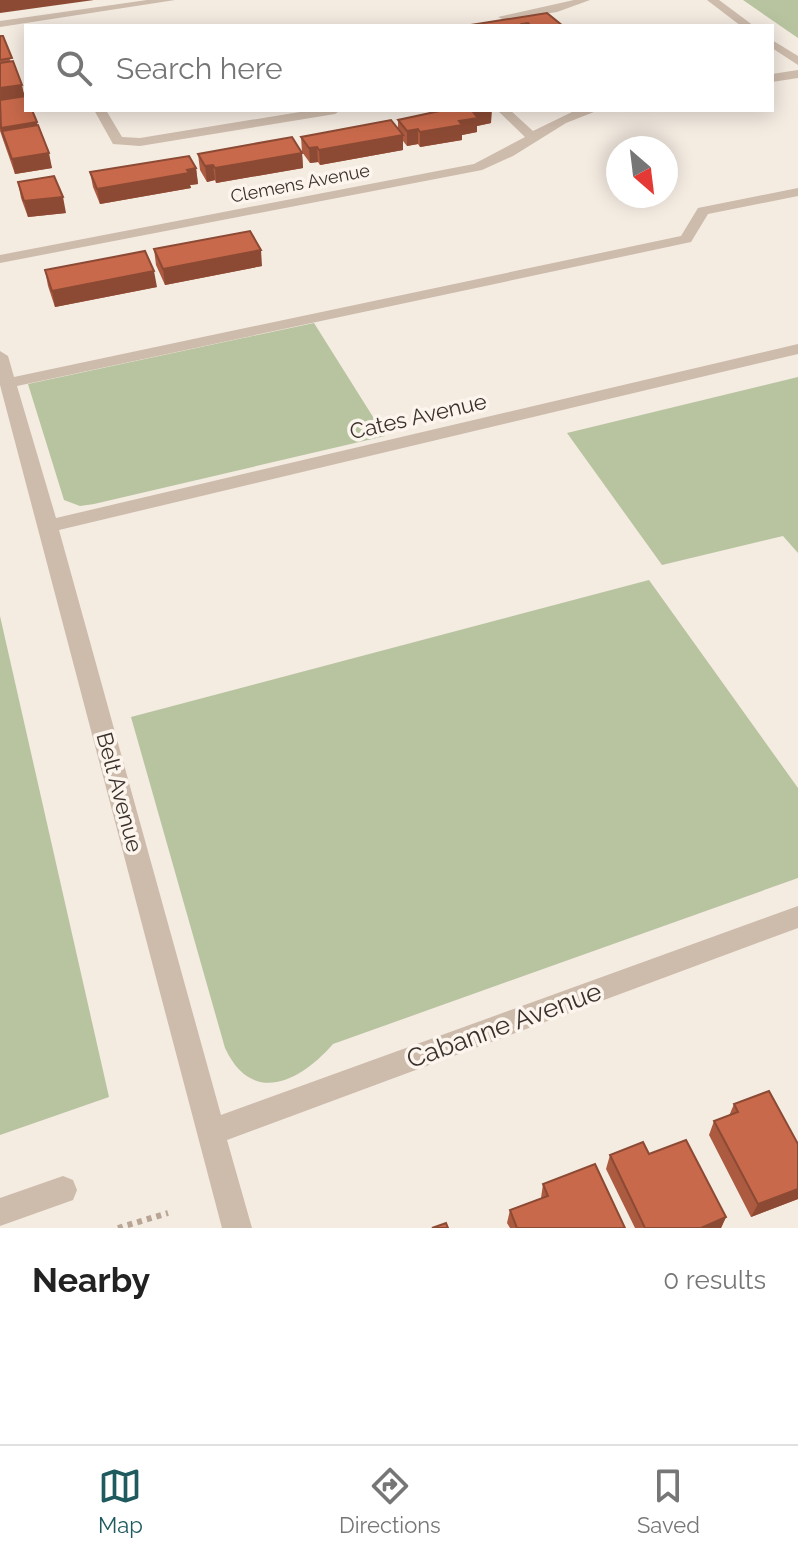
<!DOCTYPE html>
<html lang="en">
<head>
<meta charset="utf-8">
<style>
  :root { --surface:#fff; --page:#f2f2f2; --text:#222; --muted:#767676; --line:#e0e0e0; --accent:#1f5a5e }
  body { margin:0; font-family:Raleway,sans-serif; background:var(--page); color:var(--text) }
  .compass { position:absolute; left:606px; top:136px; width:72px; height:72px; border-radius:50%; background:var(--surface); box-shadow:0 4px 20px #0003; rotate:152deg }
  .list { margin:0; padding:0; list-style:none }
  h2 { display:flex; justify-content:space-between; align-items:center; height:104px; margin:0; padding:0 32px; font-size:34px }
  h2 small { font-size:26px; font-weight:400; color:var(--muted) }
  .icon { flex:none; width:44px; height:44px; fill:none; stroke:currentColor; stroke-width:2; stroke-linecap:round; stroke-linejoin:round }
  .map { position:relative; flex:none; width:798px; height:1228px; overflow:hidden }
  .search { position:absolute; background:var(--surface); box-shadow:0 4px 20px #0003; left:24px; right:24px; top:24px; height:88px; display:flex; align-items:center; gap:20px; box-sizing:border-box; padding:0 28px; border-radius:0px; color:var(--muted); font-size:30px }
  .sheet { height:216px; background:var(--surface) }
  nav { display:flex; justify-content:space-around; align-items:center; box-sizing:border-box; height:112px; border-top:2px solid var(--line); background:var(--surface); font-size:22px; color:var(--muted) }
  nav a { display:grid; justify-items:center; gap:4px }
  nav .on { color:var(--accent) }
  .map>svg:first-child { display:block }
  .green { fill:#b8c4a0 }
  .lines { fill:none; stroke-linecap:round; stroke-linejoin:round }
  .path { stroke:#b9a596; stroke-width:6; stroke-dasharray:5 5; stroke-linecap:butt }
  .minor { fill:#cdbbac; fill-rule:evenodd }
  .wall { fill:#ac5a40 }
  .shaded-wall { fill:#8c4a34 }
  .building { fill:#c8694b; stroke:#8c4a34; stroke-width:2 }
  .labels { text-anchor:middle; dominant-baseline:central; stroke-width:7; stroke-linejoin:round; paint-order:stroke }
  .far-street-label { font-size:18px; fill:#3b302b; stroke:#fbf5ee }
  .street-label { font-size:22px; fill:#3b302b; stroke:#fbf5ee }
  .near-street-label { font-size:26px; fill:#3b302b; stroke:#fbf5ee }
</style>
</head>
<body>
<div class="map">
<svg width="798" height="1228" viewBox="0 0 798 1228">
  <rect width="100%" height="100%" fill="#f4ebe1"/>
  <path class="green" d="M743,0H798V38Z
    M314,323L385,436L94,504L80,506L64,500L28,384Z
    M798,377V553L783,536L662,565L567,433Z
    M649,580L798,788V878L333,1044C300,1082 252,1106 225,1048L131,717Z
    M0,616L109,1097L0,1135Z"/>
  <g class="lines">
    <path class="path" d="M118,1228L168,1213"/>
    <path class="minor" d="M147,0H175L0,27V21Z
      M574,0H590L557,12L504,20L498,17Z
      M707,0H719L754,26H741Z
      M772,40L798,56V65L772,48Z
      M798,70V78L772,82V74Z
      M94,110H106L122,137L140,138L312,110H341L335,114L140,146L113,144Z
      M497,110H510L533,131L572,112L599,110L566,123L513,156L482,170L0,263V255L474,164L525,137Z
      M798,188V196L708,214L691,242L17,386L56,518L798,344V354L59,530L221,1115L798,906V928L227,1140L252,1228H222L0,385V351L8,356L14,377L681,236L698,208Z
      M63,1176L73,1180L77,1190L73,1200L0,1226V1198Z"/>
  </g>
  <path class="wall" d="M0,36L25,96L52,168L15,174L0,131Z
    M398,120L491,123L477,126V132L462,135V140L420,147L418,144L407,146L403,141V150L320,165L318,162L310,163L302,152L301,137L398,129Z
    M302,153L303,168L216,183L215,180L207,182L200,170L198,154Z
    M196,168L198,184L190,185L191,188L100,204L93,187L90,172Z
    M18,182L66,213L28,217L21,198Z
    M154,249L262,266L165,285L156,265Z
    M45,270L157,287L55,307L48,286Z
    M734,1104L798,1144V1199L751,1217L709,1135L714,1121L729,1116Z
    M649,1154L726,1217L721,1228H635L606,1169L610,1155Z
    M543,1184L625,1228H510L507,1223L510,1210L541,1198Z"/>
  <path class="shaded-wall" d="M0,0H94L0,13Z
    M22,85L25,99L0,103V88Z
    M483,110H492L491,123L477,126V132L462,135V140L420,147V132L459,121L473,112Z
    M37,122L40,137L2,131L4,143L1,128Z
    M418,129V144L407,146V131Z
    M403,135V150L320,165L319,150Z
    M317,147L318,162L310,163L309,148Z
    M49,153L52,168L15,174L12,159Z
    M302,153L303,168L216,183L215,168Z
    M213,165L215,180L207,182L205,166Z
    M196,168L198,184L190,185L191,188L100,204L97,189Z
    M63,197L66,213L28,217L24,201Z
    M261,250L262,266L165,285L163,269Z
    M154,271L157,287L55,307L52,291Z
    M798,1189V1199L751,1217L758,1204Z
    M726,1217L721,1228H701Z"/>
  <path class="building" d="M547,13L563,26H531L528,23L522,24L524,26H472L471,25Z
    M0,36H3L12,58L0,60Z
    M13,61L22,85L0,88V63Z
    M26,96V110H32L37,122L1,128L0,100Z
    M444,110H483L473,112L478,118L459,121L462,125L420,132L418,129L407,131L398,120Z
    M391,120L403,135L319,150L317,147L309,148L301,137Z
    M38,125L49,153L12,159L2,131Z
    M292,137L302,153L215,168L213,165L205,166L198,154Z
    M189,156L196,168L187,170L189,173L97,189L90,172Z
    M54,176L63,197L24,201L18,182Z
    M250,231L261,250L163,269L154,249Z
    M145,251L154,271L52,291L45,270Z
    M769,1091L798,1144V1189L758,1204L714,1121L738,1112L734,1104Z
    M686,1140L726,1217L701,1228H645L610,1155L643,1142L649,1154Z
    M595,1164L625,1228H517L510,1210L548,1196L543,1184Z
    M446,1223L448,1228H432Z"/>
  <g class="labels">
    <g class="far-street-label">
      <text transform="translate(300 183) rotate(-11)">Clemens Avenue</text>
    </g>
    <g class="street-label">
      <text transform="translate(418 416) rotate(-13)">Cates Avenue</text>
      <text transform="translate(120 792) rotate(75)">Belt Avenue</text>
    </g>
    <g class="near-street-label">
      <text transform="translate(504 1025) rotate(-20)">Cabanne Avenue</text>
    </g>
  </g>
</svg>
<svg class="compass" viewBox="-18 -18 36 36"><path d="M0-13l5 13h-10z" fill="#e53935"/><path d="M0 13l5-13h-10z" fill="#767676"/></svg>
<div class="search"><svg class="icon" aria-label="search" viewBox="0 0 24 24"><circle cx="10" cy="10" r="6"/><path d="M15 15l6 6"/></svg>Search here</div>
</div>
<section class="sheet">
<h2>Nearby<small>0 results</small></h2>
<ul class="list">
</ul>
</section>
<nav>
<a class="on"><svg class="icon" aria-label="map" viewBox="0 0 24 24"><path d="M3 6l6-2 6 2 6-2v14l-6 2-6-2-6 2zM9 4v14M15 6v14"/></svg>Map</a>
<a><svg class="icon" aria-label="directions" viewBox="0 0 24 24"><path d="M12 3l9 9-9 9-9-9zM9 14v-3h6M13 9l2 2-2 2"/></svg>Directions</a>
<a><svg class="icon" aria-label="saved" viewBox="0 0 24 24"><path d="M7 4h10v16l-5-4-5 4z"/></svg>Saved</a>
</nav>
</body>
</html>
